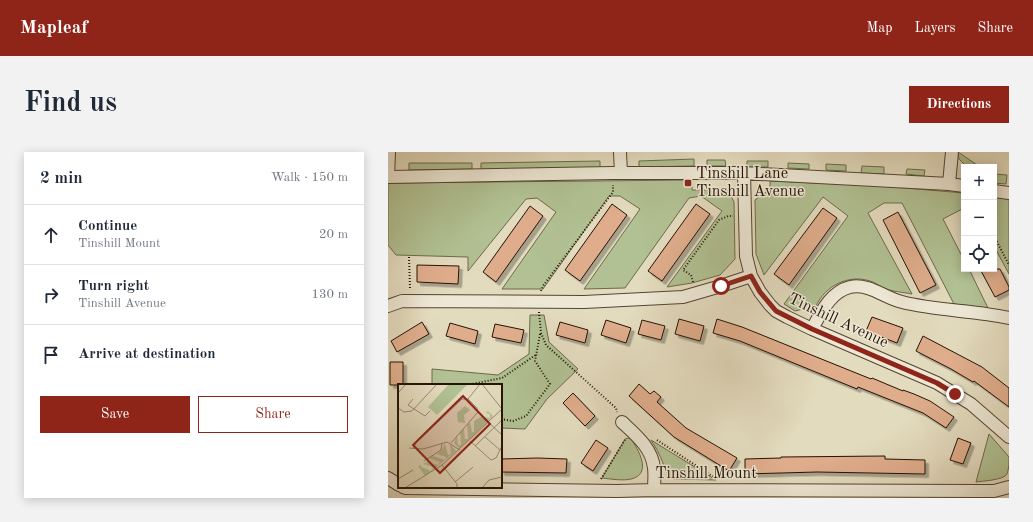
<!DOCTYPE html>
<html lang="en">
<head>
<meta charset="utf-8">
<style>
  :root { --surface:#fff; --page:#f2f2f3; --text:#1f2937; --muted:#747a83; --line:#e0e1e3; --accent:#8f2418 }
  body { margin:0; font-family:"Old Standard TT",serif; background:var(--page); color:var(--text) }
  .controls { position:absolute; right:12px; top:12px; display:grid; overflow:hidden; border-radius:0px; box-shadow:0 2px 10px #0003 }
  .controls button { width:36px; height:36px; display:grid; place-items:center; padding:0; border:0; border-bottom:1px solid var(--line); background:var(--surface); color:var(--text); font:20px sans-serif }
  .stop { position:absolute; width:12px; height:12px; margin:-9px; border:3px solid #8f2418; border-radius:50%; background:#fff }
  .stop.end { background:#8f2418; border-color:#fff; box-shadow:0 1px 4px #0008 }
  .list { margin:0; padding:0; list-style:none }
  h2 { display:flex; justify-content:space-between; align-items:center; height:52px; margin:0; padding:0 16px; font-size:17px }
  h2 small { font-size:13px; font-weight:400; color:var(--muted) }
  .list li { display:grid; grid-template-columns:26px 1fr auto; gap:12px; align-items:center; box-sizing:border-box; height:60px; padding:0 16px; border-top:1px solid var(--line) }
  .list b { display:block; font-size:15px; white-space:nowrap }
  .list p { margin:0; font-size:13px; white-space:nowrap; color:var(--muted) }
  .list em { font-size:13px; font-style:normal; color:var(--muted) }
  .actions { display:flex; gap:8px; padding:12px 16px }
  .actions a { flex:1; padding:9px 0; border:1px solid var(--accent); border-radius:0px; text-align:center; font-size:14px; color:var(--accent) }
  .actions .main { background:var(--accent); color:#fff }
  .icon { flex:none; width:22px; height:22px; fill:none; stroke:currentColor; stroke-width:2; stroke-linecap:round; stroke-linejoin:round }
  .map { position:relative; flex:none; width:621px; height:346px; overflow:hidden; border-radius:0px }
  header { display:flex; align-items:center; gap:24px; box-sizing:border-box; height:56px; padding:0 20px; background:var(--accent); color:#fff }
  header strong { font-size:19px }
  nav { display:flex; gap:22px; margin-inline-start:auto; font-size:14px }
  .intro { display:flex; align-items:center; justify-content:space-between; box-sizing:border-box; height:96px; padding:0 24px }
  h1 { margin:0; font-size:28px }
  .button { padding:10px 18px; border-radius:0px; background:var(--accent); color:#fff; font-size:14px; font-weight:700 }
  main { display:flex; gap:24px; padding:0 24px }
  aside { flex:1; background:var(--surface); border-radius:0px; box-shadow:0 2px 10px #0003 }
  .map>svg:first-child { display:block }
  .green { fill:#b1c193; stroke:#6c6a4b }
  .building { fill:#dfad8c; stroke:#261203; filter:url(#shadow) }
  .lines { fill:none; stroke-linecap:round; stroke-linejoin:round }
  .street-casing { stroke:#554432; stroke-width:14 }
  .path { stroke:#261203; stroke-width:2; stroke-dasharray:1 2; stroke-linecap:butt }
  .street { stroke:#ede8d5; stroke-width:12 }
  .route { stroke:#8f2418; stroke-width:5 }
  .poi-dot { fill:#8f2418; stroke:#ede8d5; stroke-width:1.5 }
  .labels { text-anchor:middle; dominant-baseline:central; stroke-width:3; stroke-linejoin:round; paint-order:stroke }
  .poi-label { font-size:16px; fill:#261203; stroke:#ede8d5; text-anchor:start }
  .street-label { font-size:16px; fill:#261203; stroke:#ede8d5 }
  .inset-road { fill:none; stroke:#978b73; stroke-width:1 }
  .view { fill:#8f2418; fill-opacity:0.15; stroke:#8f2418; stroke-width:2 }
  .inset-edge { fill:none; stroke:#261203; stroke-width:2 }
</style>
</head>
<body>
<header>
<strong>Mapleaf</strong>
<nav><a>Map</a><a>Layers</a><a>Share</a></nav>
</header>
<div class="intro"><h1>Find us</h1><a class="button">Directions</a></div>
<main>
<aside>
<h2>2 min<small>Walk · 150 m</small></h2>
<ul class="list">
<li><svg class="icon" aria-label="ahead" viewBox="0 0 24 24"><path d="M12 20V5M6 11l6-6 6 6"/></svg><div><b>Continue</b><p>Tinshill Mount</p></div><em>20 m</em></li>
<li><svg class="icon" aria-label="right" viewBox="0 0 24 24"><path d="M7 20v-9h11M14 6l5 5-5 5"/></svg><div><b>Turn right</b><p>Tinshill Avenue</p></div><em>130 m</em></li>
<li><svg class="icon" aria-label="arrive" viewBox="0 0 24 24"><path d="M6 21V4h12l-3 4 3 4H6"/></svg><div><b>Arrive at destination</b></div></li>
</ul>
<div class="actions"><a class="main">Save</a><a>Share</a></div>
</aside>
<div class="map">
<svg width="621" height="346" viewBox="0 0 621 346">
  <defs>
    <filter id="shadow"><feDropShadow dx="3.5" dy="3.5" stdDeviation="0" flood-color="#0004"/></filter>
  </defs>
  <rect width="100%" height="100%" fill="#e3dbbe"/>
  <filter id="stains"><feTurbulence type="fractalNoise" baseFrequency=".005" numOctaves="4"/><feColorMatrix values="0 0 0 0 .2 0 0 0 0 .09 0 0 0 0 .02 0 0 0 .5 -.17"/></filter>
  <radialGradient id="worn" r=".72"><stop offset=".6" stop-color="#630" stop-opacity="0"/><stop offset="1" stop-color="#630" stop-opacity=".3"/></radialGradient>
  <path class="green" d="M570,0L592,15L578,14L571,7Z
    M306,7V14L251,15V9Z
    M319,8H337L338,14H319Z
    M212,9V16L93,18V11Z
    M359,9H380V15H359Z
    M21,11H84V17L21,18Z
    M400,11L421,12V17L400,16Z
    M438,12L458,13V19L438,18Z
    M474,14L496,15V22L473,21Z
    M519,17L537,18L536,24L518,22Z
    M606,22L619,23L618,32L606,31Z
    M304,28V38H340L346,50L347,107L332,123L304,131L279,135L334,59L313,44L301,46L237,136L196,137L252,57L232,44H221L155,137H114L168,60L149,46L138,47L80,119V105L8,103L0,93V31Z
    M382,29L493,34L576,41V56L555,67L576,108V117H581L600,156L566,152L514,51H496L480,61L524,142C515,140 504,140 496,136C491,134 487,130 482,129C460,122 437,134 428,154L407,159L396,152L460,64L435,45L376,123L368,102L367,48L382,37Z
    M606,45L621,47V122L606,94Z
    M142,163H156L161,190L190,217L159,247L137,277L113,276V233H44V217L110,223L141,202Z
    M601,282L621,305C621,310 621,317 619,322C616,328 595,329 588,330Z
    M240,286L243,287C250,297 265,322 243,327C235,329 223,327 214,326L237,287Z
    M263,288L328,328L286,327C277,323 276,311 271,302C269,297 266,293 263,288Z"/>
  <path class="building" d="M224,52L239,63L192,129L177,118Z
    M308,52L322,62L274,129L260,119Z
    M142,54L155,64L108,130L95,120Z
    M435,56L449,66L401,133L386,122Z
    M510,60L548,133L532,141L495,68Z
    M29,113L71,114L70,132L29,130Z
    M592,117H612L621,135V138L607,145Z
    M484,165L515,176L509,191L478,179Z
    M291,167L316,174L312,189L287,182Z
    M329,167L354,175L483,227L484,226L515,239V238L526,242L542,249L566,265L558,276L535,261L470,235L469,237L352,189L325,181Z
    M218,168L243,176L238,191L213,183Z
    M254,168L277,174L273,188L250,182Z
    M34,170L41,182L9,200L3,189Z
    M172,170L200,178L197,191L168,183Z
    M62,171L90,179L87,192L58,184Z
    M107,172L136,178L133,191L104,185Z
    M535,184L594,215L621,236V255L586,229L585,230L563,217L528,199Z
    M2,210H15V233H2Z
    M251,232L262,242L266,239L273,245L269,250L298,276L349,306L341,319L286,285L241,244Z
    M185,241L207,264L197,274L175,251Z
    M570,286L583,291L575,312L562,308Z
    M208,288L220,296L205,319L193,311Z
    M497,304V307L537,308V322L429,320L357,322V307L393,306V305Z
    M149,306L179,307L178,321L113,320V307Z"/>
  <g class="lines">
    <defs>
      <path id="street" d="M232,0L233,21
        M356,21L358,104L363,124L372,140L382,153L388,159L399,165L424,177L549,231L583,252L621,285
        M0,25L224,21H354L561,32L576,34
        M0,25L1,0
        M561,32L564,0
        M606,39L621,41
        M0,154L14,149L196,150L295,145L333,134L363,124
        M424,177C433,161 442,140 462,135C481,131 497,146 514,150C549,159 586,158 621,166
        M234,270C248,283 264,296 266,316C267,323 266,330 266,338
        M0,326L11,333
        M15,335L18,336L229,339L266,338L593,339H606L621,335"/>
    </defs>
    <use href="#street" class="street-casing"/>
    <path class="path" d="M606,84L621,113
      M21,105L22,137
      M305,130L303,123L295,118L331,68L340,64H345
      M153,139L155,134L225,40V33
      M151,160L153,181L158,193L228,256L229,260
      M79,233L114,226L149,202
      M113,267L125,269L138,264L162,232L147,209L152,182
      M269,288L327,326
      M213,327L237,288"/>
    <use href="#street" class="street"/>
  </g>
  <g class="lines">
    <path class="route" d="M333,134L363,124L372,140L388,159L424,177L549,231L567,242"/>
  </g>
  <rect class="poi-dot" x="296" y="27" width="8" height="8" rx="2"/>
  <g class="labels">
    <g class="poi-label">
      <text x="308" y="22">Tinshill Lane<tspan x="308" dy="18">Tinshill Avenue</tspan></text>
    </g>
    <g class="street-label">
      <text transform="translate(450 169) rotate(25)">Tinshill Avenue</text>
      <text x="318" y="322">Tinshill Mount</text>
    </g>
  </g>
  <g transform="translate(10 232)">
    <rect width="104" height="104" fill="#e3dbbe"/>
    <path d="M51,0H70L39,31L30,23ZM67,22L72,26L66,31L67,39L60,38L59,29ZM90,27L95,32L62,64L60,63L56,59L59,51L60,61H63L62,48L66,45L67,55H70L69,41L72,38L74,48H76V37L83,33L92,34V30L88,29ZM47,59L50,71L53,70L52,60L58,67L27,92L20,82L23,81V83L33,87L35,83L25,80L29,78L40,81L42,78L31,74L35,72L47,76L48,73L39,70L44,66Z" fill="#b1c193"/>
    <path class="inset-road" d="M84,0L104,25M0,9L8,0M15,15L10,21L16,25M70,15L82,0M0,24L6,28L14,27L39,0M16,25L27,32L32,27M90,38L104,51M87,53L102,66M72,57L93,76L98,74L104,62M77,62L104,36M11,64L25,65L49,58L62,66M15,65L18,59L64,15H70L79,24L80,28L53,59M26,77L43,66L44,59M44,81L59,100V104M0,95L15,86M57,98L75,83M7,104L44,81L104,25M84,104L91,96L104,93"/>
    <path class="view" d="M65,12L92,40L42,89L15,61Z"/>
    <rect width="104" height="104" class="inset-edge"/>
  </g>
  <rect width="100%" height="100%" filter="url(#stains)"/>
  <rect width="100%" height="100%" fill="url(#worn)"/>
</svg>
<div class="controls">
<button>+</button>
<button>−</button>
<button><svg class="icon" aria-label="locate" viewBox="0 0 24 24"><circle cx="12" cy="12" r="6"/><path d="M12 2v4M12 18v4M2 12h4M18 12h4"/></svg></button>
</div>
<div class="stop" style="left:333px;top:134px"></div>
<div class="stop end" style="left:567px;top:242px"></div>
</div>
</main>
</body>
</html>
